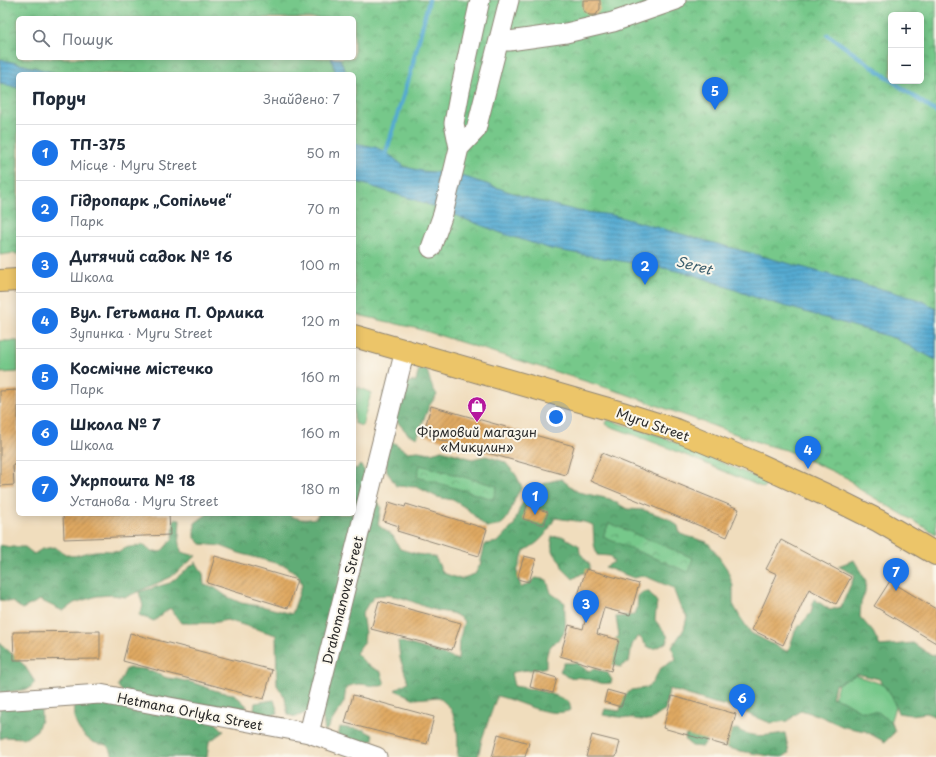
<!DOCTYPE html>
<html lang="uk">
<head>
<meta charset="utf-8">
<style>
  :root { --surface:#fff; --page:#f2f2f3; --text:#1f2937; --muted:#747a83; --line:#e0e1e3; --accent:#1a73e8 }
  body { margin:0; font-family:"Playpen Sans",sans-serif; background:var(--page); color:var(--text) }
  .controls { position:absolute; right:12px; top:12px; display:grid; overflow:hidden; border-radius:6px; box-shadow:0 2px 10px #0003 }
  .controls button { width:36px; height:36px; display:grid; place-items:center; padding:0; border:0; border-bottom:1px solid var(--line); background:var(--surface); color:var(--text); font:20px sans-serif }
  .you { position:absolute; left:556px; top:417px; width:14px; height:14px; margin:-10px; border:3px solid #fff; border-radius:50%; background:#1a73e8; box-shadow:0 0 0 6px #1a73e833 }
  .badge { display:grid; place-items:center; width:26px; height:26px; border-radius:50%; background:var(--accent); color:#fff; font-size:13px; font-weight:700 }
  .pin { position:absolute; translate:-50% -33px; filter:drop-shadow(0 1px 2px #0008) }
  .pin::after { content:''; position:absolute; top:21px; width:14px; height:12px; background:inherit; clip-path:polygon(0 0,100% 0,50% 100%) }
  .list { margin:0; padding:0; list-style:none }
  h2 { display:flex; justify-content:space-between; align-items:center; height:52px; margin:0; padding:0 16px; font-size:17px }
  h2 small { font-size:13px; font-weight:400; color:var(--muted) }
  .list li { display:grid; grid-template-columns:26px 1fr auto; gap:12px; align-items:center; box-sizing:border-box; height:56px; padding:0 16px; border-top:1px solid var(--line) }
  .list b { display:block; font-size:15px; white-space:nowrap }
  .list p { margin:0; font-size:13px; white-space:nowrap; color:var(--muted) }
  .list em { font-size:13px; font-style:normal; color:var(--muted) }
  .icon { flex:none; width:22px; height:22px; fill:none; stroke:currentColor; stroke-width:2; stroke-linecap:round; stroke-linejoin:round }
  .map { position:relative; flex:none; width:936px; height:757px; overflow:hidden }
  .search { position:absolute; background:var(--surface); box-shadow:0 2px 10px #0003; left:16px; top:16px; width:340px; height:44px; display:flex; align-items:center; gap:10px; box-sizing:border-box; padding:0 14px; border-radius:6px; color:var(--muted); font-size:15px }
  .panel { position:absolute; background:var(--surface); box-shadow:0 2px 10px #0003; left:16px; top:72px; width:340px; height:444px; border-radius:6px }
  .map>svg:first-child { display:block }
  .green { fill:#76c88a; stroke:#507a5a }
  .forest { fill:url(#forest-crowns); stroke:#466c50 }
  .park { fill:url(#park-crowns); stroke:#507a5a; fill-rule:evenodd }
  .water { fill:url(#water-rules); stroke:#406a7e }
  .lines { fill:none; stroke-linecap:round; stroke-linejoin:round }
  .stream { stroke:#55aad1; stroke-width:4.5 }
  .building { fill:url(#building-hatch) }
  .minor-casing { stroke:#8e8474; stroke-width:21 }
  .major-casing { stroke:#8e8474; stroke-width:24 }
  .minor { stroke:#fff; stroke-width:19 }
  .major { stroke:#ecc569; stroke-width:22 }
  .labels { text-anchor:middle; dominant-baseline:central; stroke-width:4; stroke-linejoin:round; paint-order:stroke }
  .street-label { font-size:13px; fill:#2b2b2b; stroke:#fbf7ec }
  .poi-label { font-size:13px; fill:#2b2b2b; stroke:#fbf7ec }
  .water-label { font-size:14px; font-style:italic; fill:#3c5e6d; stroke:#fbf7ec }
</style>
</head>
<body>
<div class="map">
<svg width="936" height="757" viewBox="0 0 936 757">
  <defs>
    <pattern id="forest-crowns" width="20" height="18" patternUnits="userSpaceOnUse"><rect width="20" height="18" fill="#60ac76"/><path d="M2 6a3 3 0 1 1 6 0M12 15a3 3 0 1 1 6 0" fill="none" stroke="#4f8c61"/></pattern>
    <pattern id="park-crowns" width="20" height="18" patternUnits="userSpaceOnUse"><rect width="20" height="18" fill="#76c88a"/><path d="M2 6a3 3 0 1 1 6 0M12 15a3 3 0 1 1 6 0" fill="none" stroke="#61a371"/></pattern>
    <pattern id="water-rules" width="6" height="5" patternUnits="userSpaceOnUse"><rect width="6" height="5" fill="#55aad1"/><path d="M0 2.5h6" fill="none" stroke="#478baa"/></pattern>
    <pattern id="building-hatch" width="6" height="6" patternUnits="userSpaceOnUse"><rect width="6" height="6" fill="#dfa962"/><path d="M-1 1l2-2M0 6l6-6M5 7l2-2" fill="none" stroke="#b58a51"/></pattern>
  </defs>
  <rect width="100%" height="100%" fill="#fbf7ec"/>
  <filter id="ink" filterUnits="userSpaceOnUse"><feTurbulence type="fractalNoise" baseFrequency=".025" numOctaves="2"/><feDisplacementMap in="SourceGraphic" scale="8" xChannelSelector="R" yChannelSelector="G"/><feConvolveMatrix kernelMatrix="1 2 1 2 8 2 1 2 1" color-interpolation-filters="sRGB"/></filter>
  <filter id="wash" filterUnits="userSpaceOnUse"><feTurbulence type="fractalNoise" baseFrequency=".012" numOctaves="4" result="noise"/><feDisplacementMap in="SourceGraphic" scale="16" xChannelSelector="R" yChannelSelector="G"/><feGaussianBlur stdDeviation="0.9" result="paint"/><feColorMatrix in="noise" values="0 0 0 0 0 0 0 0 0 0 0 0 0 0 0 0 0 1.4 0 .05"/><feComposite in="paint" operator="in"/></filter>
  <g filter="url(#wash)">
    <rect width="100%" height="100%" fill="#f0ddbd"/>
    <path class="green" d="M0,341H18V372L0,373Z
      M358,387L371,393L362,426L354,423V401Z
      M608,420L658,435L767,482L764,488L666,447L607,425L606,423Z
      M842,671L900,690L890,723L832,704Z"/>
    <path class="forest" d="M419,368L427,370L431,384L437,395L429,406L417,438L408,434L394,418L386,405L383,393L402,383L416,381Z
      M393,442L407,452L418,451L431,453L442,450L472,459L486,456L505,462L516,475L522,487C519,492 515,497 514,502C508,517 506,528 486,527L466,508L453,500L437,497L417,487L396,486L387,471L385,452Z
      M360,465L369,476L377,500L381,507L378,525L393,536L400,549L417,554L435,557L443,573L460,579L475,574L480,565L485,544L498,542L514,525L520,507L533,489L548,482L561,479L578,492L610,499L627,509L644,510L667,518L678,526L680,534L707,542L714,550L727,569L733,586V604L740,617L751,633L788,652L795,631L811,613L814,599L830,610L841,607L855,575L838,566L854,560L866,581L865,592L861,603L860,617L873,632L880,646L913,643L928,653L936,656V717L926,713L911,715L898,713L892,697L879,679L858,674L835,685L832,697L842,700L861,711L878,712L892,723L895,732L885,742L865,731L844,727L820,716L801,710L788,721L771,723L752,716L737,708L714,703L669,689L665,710L650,721L603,715L605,709L620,711L623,697L631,690L646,688L652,683L661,668L676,659L672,647L684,629L687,617L679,604L673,588L647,577L642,576L634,578L605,567L614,562L610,556L597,555L594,544L593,525L584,522L555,518C545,536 542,541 524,551L517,572L521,588L536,578L547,580L551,593L565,603C564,610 566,624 565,629C562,640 557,639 551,646C546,651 546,660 546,667C534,671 523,669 511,673L514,686C533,689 552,692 569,702L571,710C548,719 520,701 497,696L482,739L478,757H457C459,742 458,721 450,708C447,704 442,701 439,697L415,699L395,690L408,682L400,658L398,641L437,652L458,660L459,642L464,621C452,610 449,614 435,610C414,604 399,592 375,596L368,604L362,614L365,633L364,642L356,653L367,665L381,672L385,685C371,689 360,679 346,688L344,702L325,732L323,719L320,707L296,717L288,715L285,698L277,685L276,635L227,620L212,623H181L170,608L154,621L139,615L143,606L139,592L170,583L196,562L203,574L204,585L215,588L226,596L241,603L265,607L292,614L302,585L298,575L286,566L239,553L221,546L201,544L195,538V523L207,514H288C297,520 305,520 316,518L318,514H354V468L356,469Z
      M174,519H180L179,537L181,552L196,556L171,577L126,597L112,595L97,596L74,603L63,611L40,600L22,609L13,602L0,600V545L10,547H25L34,554L42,549L55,547C75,562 73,554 95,551C103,550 112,551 120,552L124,548L143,545L151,551L161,552L173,538Z
      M562,536L574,543L577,544L579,546L580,553L590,565L589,571L581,574L573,579L563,569L560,561L553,552V547L551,540L552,537Z
      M643,592H649L657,602L655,620L667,635L668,641C654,651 650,652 640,637H637L632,645L629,662L620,667L609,664L614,640L619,636L616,617L634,615L637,609L638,596Z
      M0,643L24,665L35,682L29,689L0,693Z
      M564,663H577L588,671L594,669L607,672L612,680L611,683C597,685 595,680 583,678C578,677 572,678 567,677L560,671Z
      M130,668L145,669L167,678L176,679L194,683L220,692L234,694L247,706L242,715L124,694L118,686L126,669Z
      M76,699L134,705L151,714L166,713L214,721L224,731L209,742L207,757H113C108,739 103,747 93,742C78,734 69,716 76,699Z
      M274,700L278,713L261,718L254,709L255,703Z
      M41,703V720L37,730L26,738L4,737L0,739V706Z
      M340,727L364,730L373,735V740L349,753L332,749L339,733Z
      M737,729C751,739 769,735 785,733L789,753C786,755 784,757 781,757C775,757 729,750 726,747C723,745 721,742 719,740L724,731Z
      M691,733L706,739V742L702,747L692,746L686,741L685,736Z"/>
    <path class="park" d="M0,0H936V534L859,489L847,478L786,450L766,445L623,393L419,329L354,314V74H18V255L15,253L0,255ZM891,15H921V81H891ZM18,18H354V58H18Z
      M420,465L497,486L493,499L417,477Z
      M609,523L693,558L688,572L603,537Z"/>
    <path class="water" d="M331,58L340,59L347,74H336Z
      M0,59L60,74H18V88L0,83Z
      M354,143L375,147L386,152L405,167L422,171L456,174L534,200L578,211L612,215L896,293L923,301L936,309V360L894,338L757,298L695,275L668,269L551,249L501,233L421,202L354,181Z"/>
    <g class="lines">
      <path class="stream" d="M828,35L891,80
        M892,81L936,112
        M385,156L410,74L429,0"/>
    </g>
    <g id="blocks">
      <path class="building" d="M583,0H600V9L596,15H589L583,10Z
        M18,390V464L13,465L14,485L0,486V391Z
        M431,406L574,446L566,475L423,435Z
        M602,453L739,509L727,537L590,481Z
        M389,502L405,507L406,504L487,529L479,556L397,531L399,526L383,521Z
        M527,505L548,512L544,525L523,519Z
        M63,514H169L170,535L64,539Z
        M781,540L851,577L836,604L809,589L783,645L752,630L777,574L766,569Z
        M215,556L297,580L288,608L207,583Z
        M524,556L536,559L529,582L517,579Z
        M586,569L639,584L630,615L604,608L597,634L619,640L611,671L560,656L569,625L583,629L589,605L576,602Z
        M890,581L936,609V643L874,606Z
        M379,601L461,623L452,650L371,629Z
        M100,631V659L14,660L13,632Z
        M130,633L272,670L264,699L123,661Z
        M534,671L557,678L553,693L530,687Z
        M607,690L625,695L621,707L604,702Z
        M353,695L434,717L427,744L345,723Z
        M672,696L736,714L727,746L663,728Z
        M498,734L529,743L525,757H492Z
        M592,735L620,742L616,757H586Z"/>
    </g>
  </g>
  <g filter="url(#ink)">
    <use href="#blocks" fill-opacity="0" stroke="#8e8474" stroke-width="1"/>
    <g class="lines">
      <defs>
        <path id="minor" d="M499,41H509L566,33L613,22L676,0
          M459,148L476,130L509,0
          M431,248L443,214L459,148L454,123L460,91L480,0
          M0,701L100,694L309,733L377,757
          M309,733L405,350"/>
        <path id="major" d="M0,281L18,280
          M354,336L622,413L676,430L758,464L841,502L879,521L936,554"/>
      </defs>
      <use href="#minor" class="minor-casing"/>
      <use href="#major" class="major-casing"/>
      <use href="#minor" class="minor"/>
      <use href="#major" class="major"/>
    </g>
  </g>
  <defs>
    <symbol id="shop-pin" viewBox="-11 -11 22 30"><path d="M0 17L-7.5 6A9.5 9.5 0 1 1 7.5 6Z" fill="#b5179e" stroke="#fbf7ec"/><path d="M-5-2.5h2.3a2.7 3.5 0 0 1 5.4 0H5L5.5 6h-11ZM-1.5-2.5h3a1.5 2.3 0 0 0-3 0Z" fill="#fff"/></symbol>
  </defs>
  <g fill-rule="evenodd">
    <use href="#shop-pin" x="466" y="395" width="22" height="30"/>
  </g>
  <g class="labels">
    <g class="street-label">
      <text transform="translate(653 424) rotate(19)">Myru Street</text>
      <text transform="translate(342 600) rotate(-76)">Drahomanova Street</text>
      <text transform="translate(190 711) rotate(11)">Hetmana Orlyka Street</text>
    </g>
    <g class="poi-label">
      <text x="477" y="431">Фірмовий магазин<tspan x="477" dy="15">«Микулин»</tspan></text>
    </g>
    <g class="water-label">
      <text transform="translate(694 265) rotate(15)">Seret</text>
    </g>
  </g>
</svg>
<div class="controls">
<button>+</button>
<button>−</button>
</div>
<div class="you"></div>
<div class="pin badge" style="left:535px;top:515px">1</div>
<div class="pin badge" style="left:645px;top:285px">2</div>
<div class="pin badge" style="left:586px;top:623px">3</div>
<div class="pin badge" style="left:808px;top:469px">4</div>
<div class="pin badge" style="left:715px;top:110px">5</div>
<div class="pin badge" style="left:742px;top:717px">6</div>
<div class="pin badge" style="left:896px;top:591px">7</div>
<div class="search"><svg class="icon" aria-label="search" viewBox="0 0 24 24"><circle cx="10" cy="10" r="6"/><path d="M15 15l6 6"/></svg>Пошук</div>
<section class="panel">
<h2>Поруч<small>Знайдено: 7</small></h2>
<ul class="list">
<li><span class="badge">1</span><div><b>ТП-375</b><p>Місце · Myru Street</p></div><em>50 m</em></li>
<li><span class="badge">2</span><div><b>Гідропарк „Сопільче“</b><p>Парк</p></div><em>70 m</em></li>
<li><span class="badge">3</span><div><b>Дитячий садок № 16</b><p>Школа</p></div><em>100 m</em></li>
<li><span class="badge">4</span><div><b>Вул. Гетьмана П. Орлика</b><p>Зупинка · Myru Street</p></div><em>120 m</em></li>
<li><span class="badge">5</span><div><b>Космічне містечко</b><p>Парк</p></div><em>160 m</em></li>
<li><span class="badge">6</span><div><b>Школа № 7</b><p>Школа</p></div><em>160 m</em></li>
<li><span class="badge">7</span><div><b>Укрпошта № 18</b><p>Установа · Myru Street</p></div><em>180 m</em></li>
</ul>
</section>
</div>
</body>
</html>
